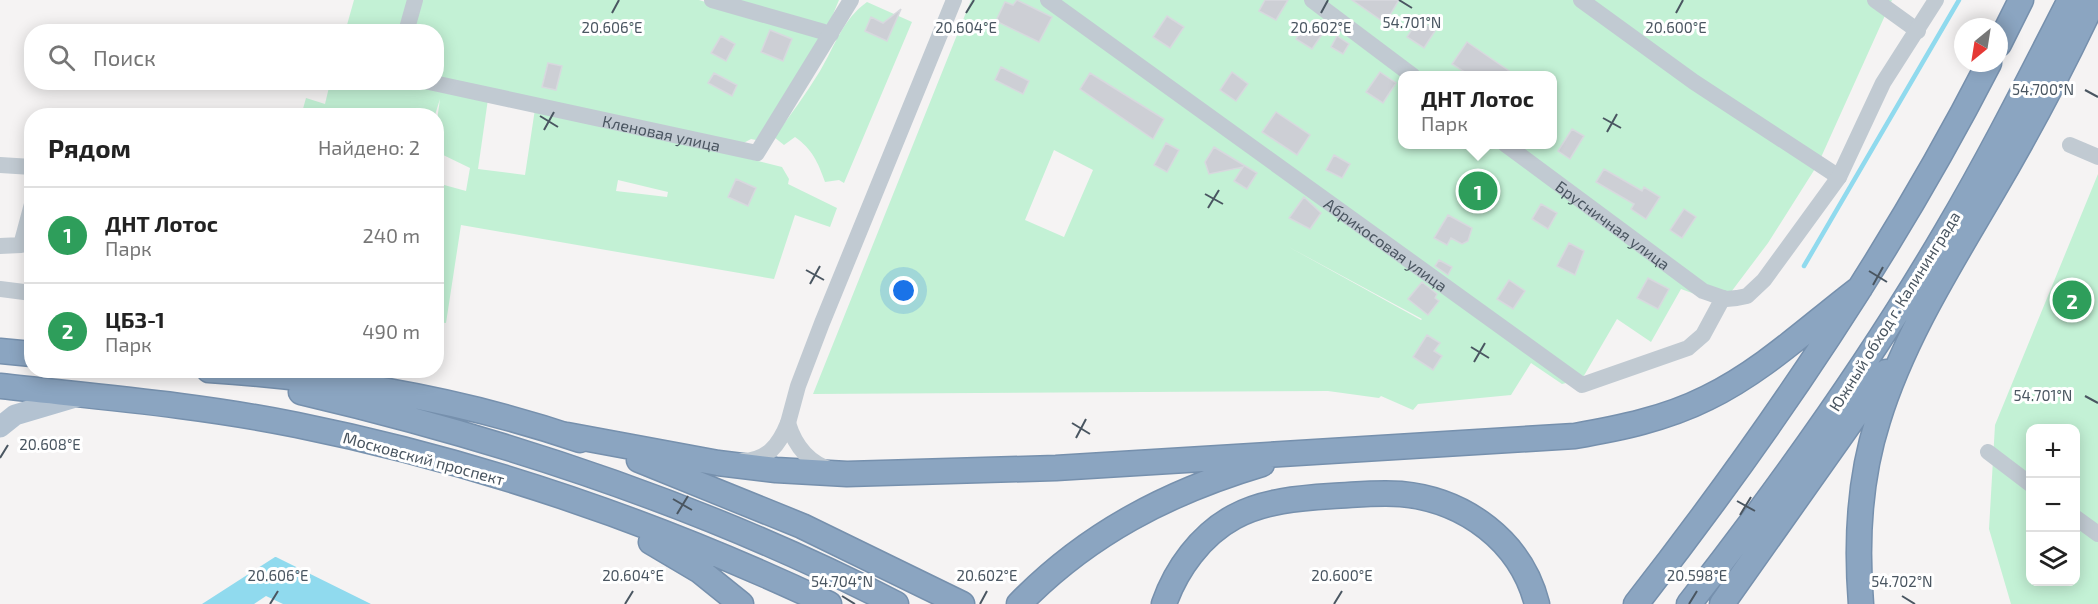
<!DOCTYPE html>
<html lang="ru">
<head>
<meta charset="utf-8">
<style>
  :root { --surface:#fff; --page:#f2f2f2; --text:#222; --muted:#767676; --line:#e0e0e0; --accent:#1a73e8 }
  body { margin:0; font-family:"Exo 2",sans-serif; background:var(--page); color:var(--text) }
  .controls { position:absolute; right:18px; bottom:18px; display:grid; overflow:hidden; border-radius:12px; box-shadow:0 3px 15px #0003 }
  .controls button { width:54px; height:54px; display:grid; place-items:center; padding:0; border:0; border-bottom:2px solid var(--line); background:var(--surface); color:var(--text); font:30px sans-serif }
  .compass { position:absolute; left:1954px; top:18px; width:54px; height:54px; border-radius:50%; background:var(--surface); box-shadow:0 3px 15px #0003; rotate:210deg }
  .you { position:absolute; left:904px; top:291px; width:21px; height:21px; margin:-15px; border:4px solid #fff; border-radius:50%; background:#1a73e8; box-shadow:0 0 0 9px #1a73e833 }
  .badge { display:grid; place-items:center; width:39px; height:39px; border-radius:50%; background:var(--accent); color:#fff; font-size:20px; font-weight:700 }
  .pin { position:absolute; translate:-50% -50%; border:3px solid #fff; box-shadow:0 2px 6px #0006 }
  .popup { position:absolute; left:1398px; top:71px; width:159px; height:78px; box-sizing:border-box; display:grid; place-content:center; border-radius:12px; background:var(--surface); filter:drop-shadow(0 2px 4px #0005); font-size:20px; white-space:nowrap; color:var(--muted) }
  .popup b { font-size:22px; color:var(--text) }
  .popup::after { content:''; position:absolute; left:50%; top:100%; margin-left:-12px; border:12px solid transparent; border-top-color:var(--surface) }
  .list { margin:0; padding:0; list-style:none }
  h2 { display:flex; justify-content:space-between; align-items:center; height:78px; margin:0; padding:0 24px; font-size:26px }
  h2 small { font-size:20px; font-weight:400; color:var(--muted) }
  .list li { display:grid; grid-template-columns:39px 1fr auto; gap:18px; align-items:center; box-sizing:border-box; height:96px; padding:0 24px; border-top:2px solid var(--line) }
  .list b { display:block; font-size:22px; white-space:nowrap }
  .list p { margin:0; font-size:20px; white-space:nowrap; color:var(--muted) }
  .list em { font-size:20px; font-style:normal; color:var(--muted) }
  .icon { flex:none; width:33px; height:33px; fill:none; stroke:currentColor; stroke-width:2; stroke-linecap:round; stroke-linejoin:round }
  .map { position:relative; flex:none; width:2098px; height:604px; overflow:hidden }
  .search { position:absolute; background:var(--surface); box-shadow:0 3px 15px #0003; left:24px; top:24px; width:420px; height:66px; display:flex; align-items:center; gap:15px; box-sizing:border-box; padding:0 21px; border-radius:24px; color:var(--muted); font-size:22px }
  .panel { position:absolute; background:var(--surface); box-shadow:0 3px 15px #0003; left:24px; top:108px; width:420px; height:270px; border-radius:24px }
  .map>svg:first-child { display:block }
  .green { fill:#c3f1d5; fill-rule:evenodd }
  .water { fill:#90daee }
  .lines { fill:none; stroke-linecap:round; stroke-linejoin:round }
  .stream { stroke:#90daee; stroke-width:4.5 }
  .building { fill:#cdcfd5; stroke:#d7d9de; stroke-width:1.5 }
  .highway-casing { stroke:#7690ad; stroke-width:27 }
  .minor { stroke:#c1cad2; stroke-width:16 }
  .major { stroke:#b3c2d1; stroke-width:21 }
  .highway { stroke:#8ba5c1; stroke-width:24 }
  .ticks { fill:none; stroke:#4a5661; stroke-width:2 }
  .labels { text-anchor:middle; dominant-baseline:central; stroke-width:6; stroke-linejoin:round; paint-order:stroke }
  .street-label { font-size:16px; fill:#4a5661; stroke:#fff }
  .ticks-label { font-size:15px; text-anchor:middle; fill:#4a5661; stroke:#fff; stroke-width:6; stroke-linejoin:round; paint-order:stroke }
</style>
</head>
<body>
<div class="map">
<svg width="2098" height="604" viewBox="0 0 2098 604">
  <rect width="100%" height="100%" fill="#f5f3f3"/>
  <path class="green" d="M354,0H411L402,31L345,32Z
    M421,0H699L817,36L822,42L756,140L751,139L738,146L437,79L436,32H411Z
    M737,0H839L829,24L818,25Z
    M971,0H1892L1818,164L1768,243L1722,304L1681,289L1651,342L1617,319L1582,379L1562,384L1531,363L1511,395L1418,404L1413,410L1381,396L1379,398L1328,391L813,394ZM1403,76H1553V144H1403ZM1054,150L1093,170L1064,237L1025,220ZM1287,246L1422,319L1421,320Z
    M867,2L912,22L844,183L839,180L825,182C818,162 812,149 795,137L784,145L774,137C790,116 806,94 820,71C835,46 842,20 867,2Z
    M330,83H413L488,99L478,169L525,175L535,109L629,129L782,167L789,179L788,184L837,208L830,227L795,215L774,279L461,225L446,323L437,322V183L466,191L470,168L437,152V120L440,99L435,115L301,116L306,98L325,104ZM618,180L668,192L667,197L616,191Z
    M2098,174V604H2011L1989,529L1995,425ZM2030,428H2076V582H2030Z"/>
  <path class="water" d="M275,557H276L371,604H283L266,596L254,604H202Z"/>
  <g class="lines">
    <path class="stream" d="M1804,266L1959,0"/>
  </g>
  <path class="building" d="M1017,0L1052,17L1039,42L996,21L1005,2L1013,5Z
    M1265,0H1288L1276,20L1259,11Z
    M1352,0H1399L1385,23Z
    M901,9L887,41L865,31L871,17L883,23Z
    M1167,16L1184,27L1170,48L1153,37Z
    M1419,19L1435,31L1424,48L1407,37Z
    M1306,22L1323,33L1312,49L1296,39Z
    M770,30L792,39L783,61L761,52Z
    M721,36L735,44L726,61L711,53Z
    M1337,36L1349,44L1343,54L1331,47Z
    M1467,42L1515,75H1469L1452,64Z
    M548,63L562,66L556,90L542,87Z
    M1001,67L1029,81L1023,94L995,80Z
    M1232,72L1248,84L1236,101L1220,90Z
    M1380,72L1396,83L1383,103L1366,92Z
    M714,73L737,85L732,96L708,83Z
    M1090,73L1164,119L1153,139L1080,89Z
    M1276,112L1310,135L1297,155L1262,132Z
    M1572,129L1584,136L1570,159L1558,151Z
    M1166,143L1179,150L1167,172L1154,165Z
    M1214,147L1257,173L1247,189L1234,181L1243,167L1209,174L1205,162Z
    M1334,155L1350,164L1342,178L1326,170Z
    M1604,169L1642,191L1644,187L1660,197L1646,219L1631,209L1634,204L1596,182Z
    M736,179L756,188L748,206L728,197Z
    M1304,197L1321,213L1310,229L1289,218Z
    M1541,204L1557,213L1548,229L1532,219Z
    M1684,209L1696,217L1682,238L1670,230Z
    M1448,215L1472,228L1468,241L1462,244L1451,238L1447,245L1434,238Z
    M1569,243L1584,251L1575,275L1557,266Z
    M1439,260L1452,267L1448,275L1435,266Z
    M1648,278L1669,289L1658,309L1637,298Z
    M1509,280L1525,291L1513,309L1497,299Z
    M1422,282L1437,294L1435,298L1439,301L1428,315L1408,299Z
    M1427,335L1440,343L1434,351L1442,356L1433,370L1413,357Z"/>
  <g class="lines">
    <defs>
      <path id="highway" d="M1999,44L2021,0
        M0,351L32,354
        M209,370C336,378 460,399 580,440
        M0,386C99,397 199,405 297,425C480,462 660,524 829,604
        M301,392C506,440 708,507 896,604
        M567,435L718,463L776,470L847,474L1056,468L1575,436C1620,428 1665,419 1707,398C1763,371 1811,325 1860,288
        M639,460L802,526L962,604
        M651,542L700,571L741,604
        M1019,604C1087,534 1168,492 1262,464
        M1164,604C1176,569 1201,535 1234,517C1263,501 1300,498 1332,496C1355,495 1378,492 1401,494C1465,500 1521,541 1537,604
        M1636,604C1768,435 1891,254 1989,63
        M1689,604C1782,485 1870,362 1946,232C1991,156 2030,78 2070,0
        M1722,604L1886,372
        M1861,604C1856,542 1859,479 1878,420C1903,339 1950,265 1992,193C2029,130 2063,66 2094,0"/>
    </defs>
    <use href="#highway" class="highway-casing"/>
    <g class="minor">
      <path d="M712,0L831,34"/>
      <path id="s1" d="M1048,0L1582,385L1688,348L1703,335L1723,298"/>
      <path d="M1312,0L1413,76"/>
      <path d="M1581,0L1694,82L1839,177"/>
      <path d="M1875,0L1918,31"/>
      <path d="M406,32L415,0"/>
      <path id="s2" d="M429,82L757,153L851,0"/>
      <path id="s3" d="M1505,144L1703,291L1726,299L1737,298L1747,296L1764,280L1839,177L1883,83L1936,0"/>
      <path d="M2070,145L2098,157"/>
      <path d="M0,165L32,167"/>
      <path d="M0,246L21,245L32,204"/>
      <path d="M0,289L32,293"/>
      <path d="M788,423L798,386L822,323L954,0"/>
      <path d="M1988,452L2030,484"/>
      <path d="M742,461C768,460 779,445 788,423C795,446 808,463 832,470"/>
      <path d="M2076,518L2098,534"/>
    </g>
    <path class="major" d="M0,427L15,415L79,396"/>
    <use href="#highway" class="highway"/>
  </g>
  <path class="ticks" d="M1399,0L1412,8M612,13L619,0M966,13L974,0M1321,13L1328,0M1676,13L1683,0M2085,90L2098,97M540,116L558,127M1603,118L1621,128M544,130L554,112M1607,132L1617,114M1205,194L1223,204M1208,208L1219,190M806,270L824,280M1869,271L1887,282M810,284L820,266M1873,285L1883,267M1471,347L1489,358M1474,362L1485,343M2085,396L2098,403M1072,423L1090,434M1076,438L1086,419M0,458L8,445M673,499L692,510M1737,501L1755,511M677,514L688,496M1740,515L1751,497M842,596L855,604M1902,596L1915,604M270,604L278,591M625,604L633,591M980,604L987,591M1334,604L1342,591M1689,604L1697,591"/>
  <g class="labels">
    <g class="street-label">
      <text stroke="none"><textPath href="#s2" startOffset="238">Кленовая улица</textPath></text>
      <text stroke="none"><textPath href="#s3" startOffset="135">Брусничная улица</textPath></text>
      <text stroke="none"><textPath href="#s1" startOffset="417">Абрикосовая улица</textPath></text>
      <text transform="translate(1894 311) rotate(-58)">Южный обход г. Калининграда</text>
      <text transform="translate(424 458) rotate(15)">Московский проспект</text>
    </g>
  </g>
  <g class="ticks-label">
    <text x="1412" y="28">54.701°N</text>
    <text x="1676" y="33">20.600°E</text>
    <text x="612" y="33">20.606°E</text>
    <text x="966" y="33">20.604°E</text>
    <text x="1321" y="33">20.602°E</text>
    <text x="2043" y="95">54.700°N</text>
    <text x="2043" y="401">54.701°N</text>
    <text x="50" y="450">20.608°E</text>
    <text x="278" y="581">20.606°E</text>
    <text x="633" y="581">20.604°E</text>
    <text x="987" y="581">20.602°E</text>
    <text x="1342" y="581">20.600°E</text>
    <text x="1697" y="581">20.598°E</text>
    <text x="842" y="587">54.704°N</text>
    <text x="1902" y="587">54.702°N</text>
  </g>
</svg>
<div class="controls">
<button>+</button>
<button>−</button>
<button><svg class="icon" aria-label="layers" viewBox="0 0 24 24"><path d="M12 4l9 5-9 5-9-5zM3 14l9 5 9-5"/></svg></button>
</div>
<svg class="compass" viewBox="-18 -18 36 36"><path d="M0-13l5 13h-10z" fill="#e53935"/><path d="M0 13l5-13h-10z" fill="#767676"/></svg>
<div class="you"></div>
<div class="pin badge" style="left:1478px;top:191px;background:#2e9e5b">1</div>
<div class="popup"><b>ДНТ Лотос</b>Парк</div>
<div class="pin badge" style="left:2072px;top:300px;background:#2e9e5b">2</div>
<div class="search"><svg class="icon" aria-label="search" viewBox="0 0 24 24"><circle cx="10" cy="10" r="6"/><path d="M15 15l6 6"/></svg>Поиск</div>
<section class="panel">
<h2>Рядом<small>Найдено: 2</small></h2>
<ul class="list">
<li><span class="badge" style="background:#2e9e5b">1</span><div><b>ДНТ Лотос</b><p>Парк</p></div><em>240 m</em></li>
<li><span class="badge" style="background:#2e9e5b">2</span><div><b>ЦБЗ-1</b><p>Парк</p></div><em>490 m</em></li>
</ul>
</section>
</div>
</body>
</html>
